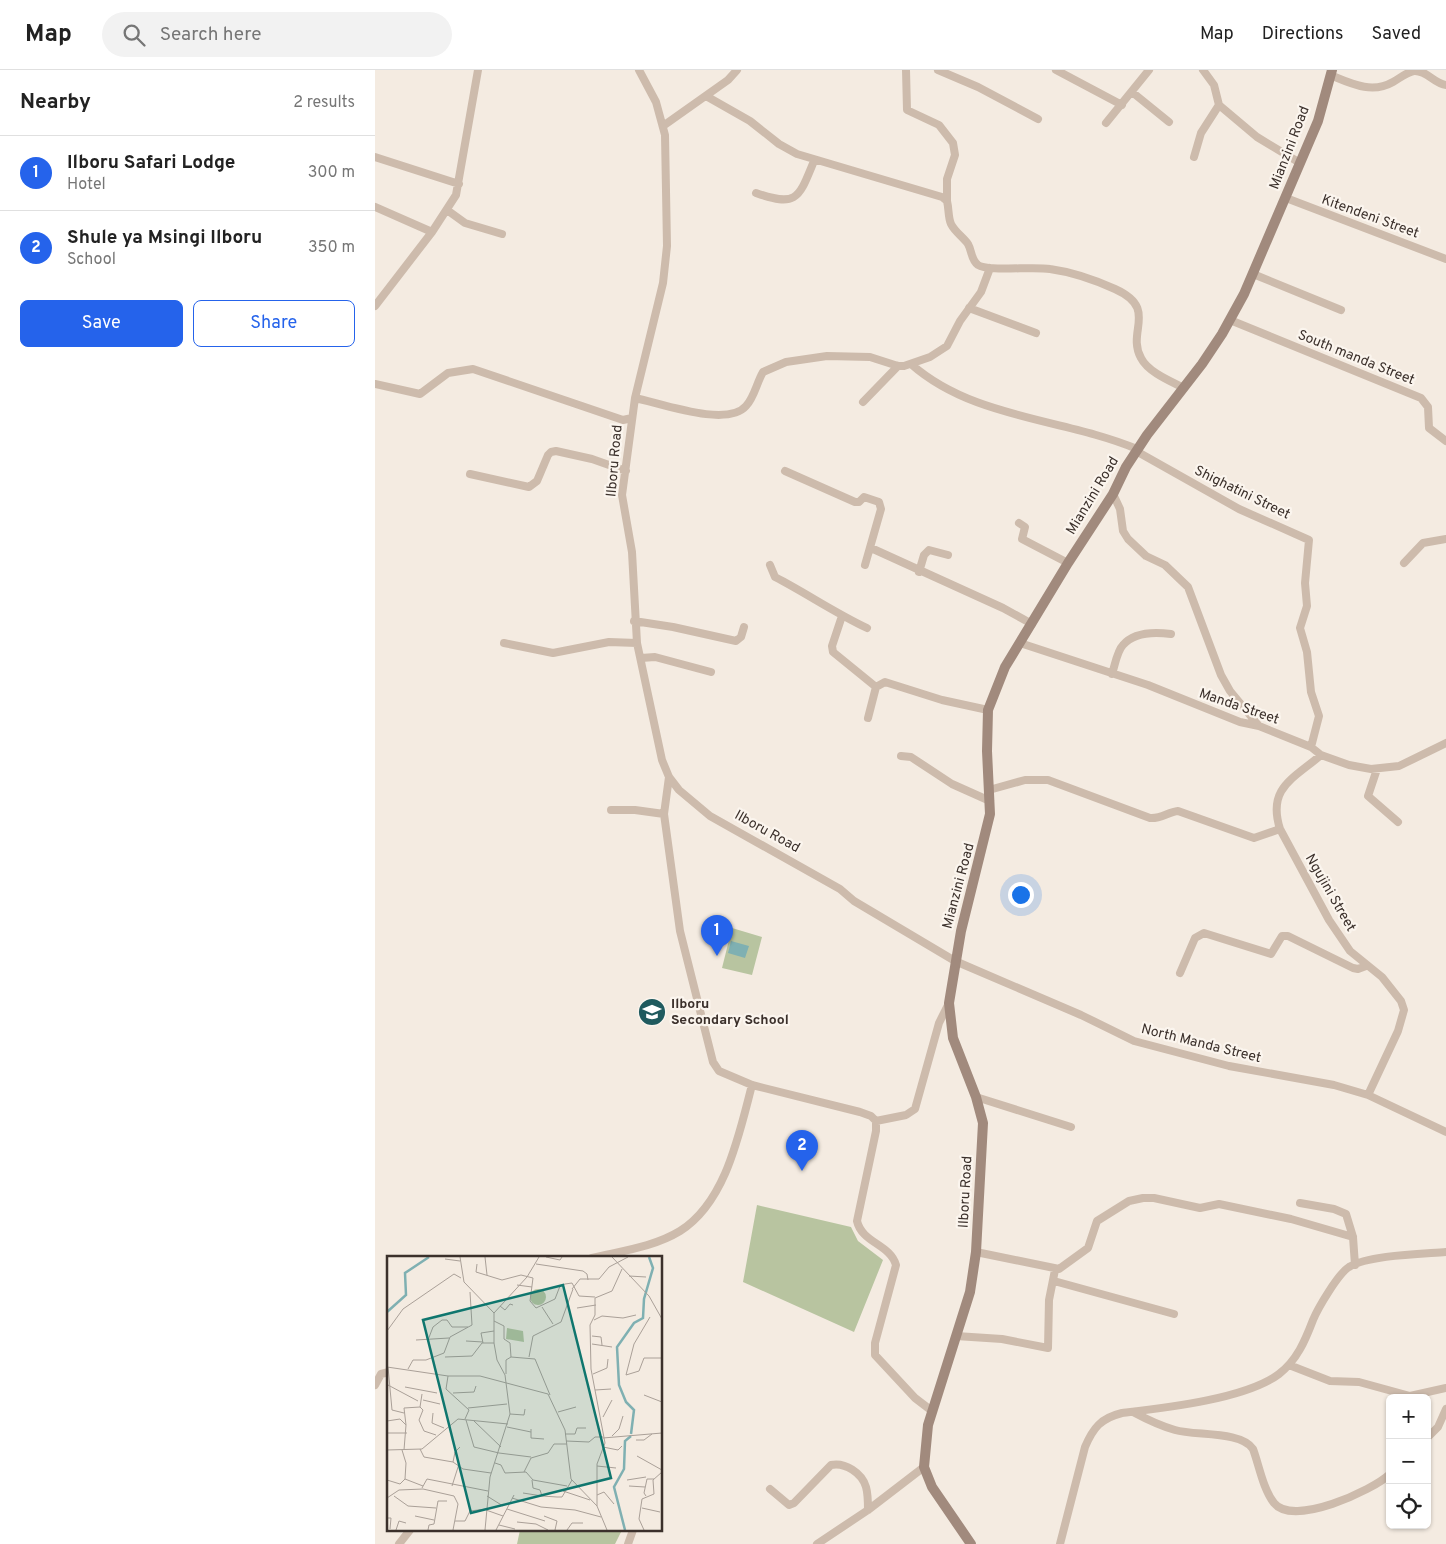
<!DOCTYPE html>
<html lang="en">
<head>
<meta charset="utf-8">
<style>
  :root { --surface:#fff; --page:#f2f2f2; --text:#222; --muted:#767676; --line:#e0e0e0; --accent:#2563eb }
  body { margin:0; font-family:Overpass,sans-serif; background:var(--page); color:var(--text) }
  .controls { position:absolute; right:15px; bottom:15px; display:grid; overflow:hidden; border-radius:8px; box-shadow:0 1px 4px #0004 }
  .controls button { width:45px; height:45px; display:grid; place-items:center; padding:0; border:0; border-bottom:1px solid var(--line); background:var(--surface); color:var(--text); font:25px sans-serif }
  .you { position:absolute; left:645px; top:824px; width:18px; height:18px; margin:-12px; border:4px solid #fff; border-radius:50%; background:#1a73e8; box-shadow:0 0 0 8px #1a73e833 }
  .badge { display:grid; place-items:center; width:32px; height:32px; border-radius:50%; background:var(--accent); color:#fff; font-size:16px; font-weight:700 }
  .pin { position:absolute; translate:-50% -41px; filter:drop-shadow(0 1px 2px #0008) }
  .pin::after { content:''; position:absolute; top:26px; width:18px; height:15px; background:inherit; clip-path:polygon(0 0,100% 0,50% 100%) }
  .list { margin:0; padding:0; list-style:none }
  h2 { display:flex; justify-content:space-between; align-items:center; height:65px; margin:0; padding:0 20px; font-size:21px }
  h2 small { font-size:16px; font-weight:400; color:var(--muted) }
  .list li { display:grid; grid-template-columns:32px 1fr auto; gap:15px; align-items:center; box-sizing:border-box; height:75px; padding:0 20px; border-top:1px solid var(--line) }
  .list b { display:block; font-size:19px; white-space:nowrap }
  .list p { margin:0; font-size:16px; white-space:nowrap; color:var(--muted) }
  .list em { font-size:16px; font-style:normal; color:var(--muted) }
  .actions { display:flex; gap:10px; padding:15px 20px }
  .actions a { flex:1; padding:11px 0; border:1px solid var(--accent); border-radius:8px; text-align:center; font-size:18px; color:var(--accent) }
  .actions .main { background:var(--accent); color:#fff }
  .icon { flex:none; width:28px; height:28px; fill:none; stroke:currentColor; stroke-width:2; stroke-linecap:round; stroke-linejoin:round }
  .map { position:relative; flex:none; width:1071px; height:1474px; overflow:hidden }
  header { display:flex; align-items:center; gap:30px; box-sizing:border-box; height:70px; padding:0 25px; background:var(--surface); border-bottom:1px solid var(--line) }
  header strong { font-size:24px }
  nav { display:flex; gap:28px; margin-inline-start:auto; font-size:18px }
  .search { width:350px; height:45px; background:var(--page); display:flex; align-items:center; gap:12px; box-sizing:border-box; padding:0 18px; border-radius:28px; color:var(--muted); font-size:19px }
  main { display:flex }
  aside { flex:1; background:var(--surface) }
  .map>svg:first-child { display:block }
  .green { fill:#b8c4a0 }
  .water { fill:#7fb0b2 }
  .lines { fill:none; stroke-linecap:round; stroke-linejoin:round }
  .street { stroke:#cdbbac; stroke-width:8 }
  .secondary { stroke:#a18a7d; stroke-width:10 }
  .labels { text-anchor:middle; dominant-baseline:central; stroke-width:4.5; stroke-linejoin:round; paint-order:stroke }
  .street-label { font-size:14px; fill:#3b302b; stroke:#fbf5ee }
  .poi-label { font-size:14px; font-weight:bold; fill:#3b302b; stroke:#fbf5ee; text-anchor:start }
  .inset-river { fill:none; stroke:#7fb0b2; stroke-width:2.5 }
  .inset-road { fill:none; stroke:#aaa098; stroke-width:1 }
  .view { fill:#0f766e; fill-opacity:0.15; stroke:#0f766e; stroke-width:2.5 }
  .inset-edge { fill:none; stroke:#3b302b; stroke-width:2.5 }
</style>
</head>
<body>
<header>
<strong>Map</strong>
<div class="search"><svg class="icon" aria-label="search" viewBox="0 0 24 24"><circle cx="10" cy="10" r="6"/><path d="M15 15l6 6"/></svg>Search here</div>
<nav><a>Map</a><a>Directions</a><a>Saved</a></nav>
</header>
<main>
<aside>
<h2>Nearby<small>2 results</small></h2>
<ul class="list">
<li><span class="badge">1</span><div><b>Ilboru Safari Lodge</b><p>Hotel</p></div><em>300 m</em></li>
<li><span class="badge">2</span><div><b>Shule ya Msingi Ilboru</b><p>School</p></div><em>350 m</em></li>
</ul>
<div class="actions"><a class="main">Save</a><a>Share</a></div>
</aside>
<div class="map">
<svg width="1071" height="1474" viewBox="0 0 1071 1474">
  <rect width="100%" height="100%" fill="#f4ebe1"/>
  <path class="green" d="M357,858L387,867L377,905L347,898Z
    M382,1135L476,1157L483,1171L508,1190L479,1262L368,1212Z
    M145,1460H247L240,1474H142Z"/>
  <path class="water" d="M356,871L374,876L370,888L353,883Z"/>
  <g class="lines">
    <path class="street" d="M264,0L281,32L290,65L292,176L288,213L260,328L247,425L257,482L262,573L287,690L294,707L304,720L335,746L465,819L479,831L580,891L706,945L759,971L854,996L959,1015L993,1025L1071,1062
      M531,0L532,40L564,55L578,73L580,85L572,109V131
      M563,0L603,17L663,49
      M681,0L747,35
      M828,0L839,15L844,35L882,67L925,93
      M955,5C977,14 997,24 1018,12C1025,8 1032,2 1039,1C1052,0 1059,14 1071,15
      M757,22L794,52
      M331,26L375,51L404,74L422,84L567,127L572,131C574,139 573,147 576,154C580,162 588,167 593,174C597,181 596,190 603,195C614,202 658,196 675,199C697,202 720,210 740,219C784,239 751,261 766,288C773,302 795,311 809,318
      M731,53L774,0
      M288,56L353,10L362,0
      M0,87L84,114
      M819,87L826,63L844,35
      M381,123C423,138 424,127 439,91
      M911,128L1071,189
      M0,137L57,162
      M72,140L90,153L127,164
      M878,204L966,240
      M0,236L57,162L81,125L103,0
      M594,238L661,263
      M855,250L1046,328L1053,337L1054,358L1071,371
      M536,294C598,349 688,348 762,379
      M0,314L45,324L73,303L98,299L248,350L257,348
      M260,328C285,333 352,358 371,336C379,328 382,312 388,302L411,292L452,286L495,287L523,296H529L555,287L572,276L585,251L606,222L615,198
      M488,332L523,296
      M761,381L864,439L934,470L930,513L932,536L925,558L932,582L936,622L944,646L936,677
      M410,401L480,432H484L489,427L504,432L506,439L490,495
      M95,404L154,417L162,411L173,385L176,382L181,381L217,389L251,401
      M738,424L745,439L748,461L753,469L771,486L790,495L813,517L846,605L855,621L884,656
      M644,453L650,457L647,469L693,493
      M496,478L628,538L657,554
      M1029,493L1048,473L1071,469
      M395,495L400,507C431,523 460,543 492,558
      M544,502L549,485L554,480L573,485
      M467,546L457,576L458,582L501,617
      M259,551L298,557L361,571L366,567L369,557
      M129,573L178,583L234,572L262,573
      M645,573L773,615L865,652L884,656L936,677L946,685L974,695L996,699L1024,696L1071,673
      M266,588L280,587L336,602
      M737,604C740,595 742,581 748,575C759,562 781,562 796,564
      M493,648L501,617L510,612L567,630L613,640
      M946,685C918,709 892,718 905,759L954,850L975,881L1007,907L1026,931L1029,940L1023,961L993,1025
      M526,686L536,687L577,714L615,731
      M1002,699L993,726L1023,752
      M294,707L289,744L305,861L338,992L344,1001L377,1015L485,1042L496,1046L501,1051V1061L482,1151C487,1173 515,1174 521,1195L500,1273V1285L540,1328L557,1341
      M614,720L650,710H673L775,748C786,749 793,742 803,741L879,768L905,759
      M236,740H260L289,744
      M805,903L820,868L829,863L896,884L907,866H913L978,898L983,899L991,896
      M601,1027L696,1057
      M501,1051L531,1045L540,1039L564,953L574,933
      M925,1133L959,1139L971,1144L978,1167L980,1195
      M601,1182L684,1199L713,1178L722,1151L754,1131L768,1128H779L825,1138L844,1134L916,1149L978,1167
      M217,1188C246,1181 279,1177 305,1161C351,1132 364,1064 377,1015
      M679,1211L799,1244
      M581,1266L627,1269L673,1278L674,1230L680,1200
      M914,1295L955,1311L984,1312L1035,1326L1071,1318
      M0,1315L6,1304L14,1302
      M758,1342C771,1349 786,1356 800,1360C821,1366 866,1361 878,1379C884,1395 888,1419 899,1433C918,1457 997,1421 1015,1404
      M1052,1368L1063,1357L1071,1339
      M395,1419L414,1435L419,1433L456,1395C470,1392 487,1403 491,1417C493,1424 493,1433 493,1440
      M24,1474L35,1460
      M253,1474L258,1460
      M442,1474L493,1440L549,1397
      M685,1474L710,1377C718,1358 726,1348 747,1343C789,1338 871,1329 904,1304C922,1290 930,1271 938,1250C943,1238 963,1204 974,1197C994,1185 1046,1184 1071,1182"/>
    <path class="secondary" d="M596,1474L557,1417L549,1397L553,1355L595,1222L601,1182L608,1053L601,1027L578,968L574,933L586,861L615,744L612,681L613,640L630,597L693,493L738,424L751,397L772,365L827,294L847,264L869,224L943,51L957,0"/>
  </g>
  <defs>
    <symbol id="school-disc" viewBox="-11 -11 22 22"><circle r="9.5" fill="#1f5a5e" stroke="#fbf5ee"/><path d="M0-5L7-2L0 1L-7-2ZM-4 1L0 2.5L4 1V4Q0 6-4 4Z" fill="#fff"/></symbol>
  </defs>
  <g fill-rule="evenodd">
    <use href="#school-disc" x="261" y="926" width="32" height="32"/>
  </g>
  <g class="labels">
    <g class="street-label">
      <text transform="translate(915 78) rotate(-69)">Mianzini Road</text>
      <text transform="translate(995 147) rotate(20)">Kitendeni Street</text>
      <text transform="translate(981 288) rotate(22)">South manda Street</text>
      <text transform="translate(240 391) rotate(-85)">Ilboru Road</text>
      <text transform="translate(867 423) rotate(26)">Shighatini Street</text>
      <text transform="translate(718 426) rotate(-59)">Mianzini Road</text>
      <text transform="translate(864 637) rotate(19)">Manda Street</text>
      <text transform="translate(392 762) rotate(29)">Ilboru Road</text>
      <text transform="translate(584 816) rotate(-75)">Mianzini Road</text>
      <text transform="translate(955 823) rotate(60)">Ngujini Street</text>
      <text transform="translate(826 974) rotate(14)">North Manda Street</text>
      <text transform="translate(591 1122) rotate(-87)">Ilboru Road</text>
    </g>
    <g class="poi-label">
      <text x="296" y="934">Ilboru<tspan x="296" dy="16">Secondary School</tspan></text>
    </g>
  </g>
  <g transform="translate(12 1186)">
    <rect width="275" height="275" fill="#f4ebe1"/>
    <path d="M143 41a8 8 0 1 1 16 0a8 8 0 1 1-16 0ZM120,72L136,75L137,86L119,83Z" fill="#b8c4a0"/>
    <path class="inset-river" d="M0,56L19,39L18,17L42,1M244,178L247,154L239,146L232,129L230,91L247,67L256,62L257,43L266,12L262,1M238,274L227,231L237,213L238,185L244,180"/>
    <path class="inset-road" d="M73,1L77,26L107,57V87L110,104L118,119L123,158L103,221L98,274M98,1L100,19M159,1L173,4L175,1M225,1L262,40L275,63M58,3L73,5M90,8L89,16L115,24L134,19L146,22L143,45L149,52L168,43L173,30L178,28L185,27L192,40L208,41M149,8L196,15L200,18L201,24M242,20L259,21M130,29L145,31M185,33L193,23H212L222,11L241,1M113,50L118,54L123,48L126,49M155,51L166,68M190,52L209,49M107,57L140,21L152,1M263,61L247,88L239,119L252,115L257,102H274M207,64L215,60L236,62L249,59M107,65L117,70V83L123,87L124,101L148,103L163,139M0,75L16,53L67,18L74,22M205,80L214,81L215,89M29,84L62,82M41,84L46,71L55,64H60L65,71H81M79,85L96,86M96,87L94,77L107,75M205,88L225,91M58,101L85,100L95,87H107M142,101L146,80L174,66L186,33M0,111L61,120H93L161,138L178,174L184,223L210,250L220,274M1,111L5,154L17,157M21,113L26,104H39L57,97L63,81L85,69L83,36M119,118V104L124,101M206,118L220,112L221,103M61,120L59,133L82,154L78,163M1,129L31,145M18,131L50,137M208,134L224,133M66,137L87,136L89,130M257,139L275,146M36,144L53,148M33,151L36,154L32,164L37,175L49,179M81,152L120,148M171,156L189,151M46,157L45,167L57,172M123,158L137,159L138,153M216,161L225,144M79,164L87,191L112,197M0,165L13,163L19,169L17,194M87,165L114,191M19,169L17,152L33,151L35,138M120,171L144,176M144,173V182L157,183M0,177H20M178,178H188L190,172H199M225,180L232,173L236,160M216,182L275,177M249,184H257L265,178M179,185L202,186L208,181H216M216,191L231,194L235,190M33,193L37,201L66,206L76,213L104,217M0,194L35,193L71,163L121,168M15,194L19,207L18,223L36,230M112,197L144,201M250,200L275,214M66,206L68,196L73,191M108,207L114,209L118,217L139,216L146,224L180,230M210,210L229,212M137,216L144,202L161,197L167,188H180M0,224L13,228L18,223M145,224L146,232L153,234L155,240L170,241H175L185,224M240,224L259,221M65,230L72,208M242,230L258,231M35,232L40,223L101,235M176,235L203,244M136,237L155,240M210,239L217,236L227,248M7,240L21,250L49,252M100,240L116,250M259,240L257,237L260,223H267M0,242L12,234L36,233L67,240L71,248L66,274M125,242L154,251L188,254L214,261M210,250V208L218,187L204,113L203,69L208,59V42L225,35L235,13M255,252L273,256M120,253L158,265M99,254L116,260M28,260L47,264M157,260L170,265L168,274M0,262H4L3,273M68,265H78L83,255L99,253M130,266L149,268L161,274M112,269L128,273M9,274L12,265L19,267M41,274L42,269L47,268L51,245H60M109,274L127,239M180,274L185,267H196M257,274L252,263L255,243L267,238L266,224L275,216"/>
    <path class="view" d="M176,29L224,222L84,257L36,64Z"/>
    <rect width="275" height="275" class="inset-edge"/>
  </g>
</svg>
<div class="controls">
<button>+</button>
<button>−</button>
<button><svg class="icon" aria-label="locate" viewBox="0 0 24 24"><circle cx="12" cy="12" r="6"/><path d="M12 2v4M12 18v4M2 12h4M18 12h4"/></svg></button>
</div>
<div class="you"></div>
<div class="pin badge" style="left:342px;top:886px">1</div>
<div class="pin badge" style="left:427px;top:1101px">2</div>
</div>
</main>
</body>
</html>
